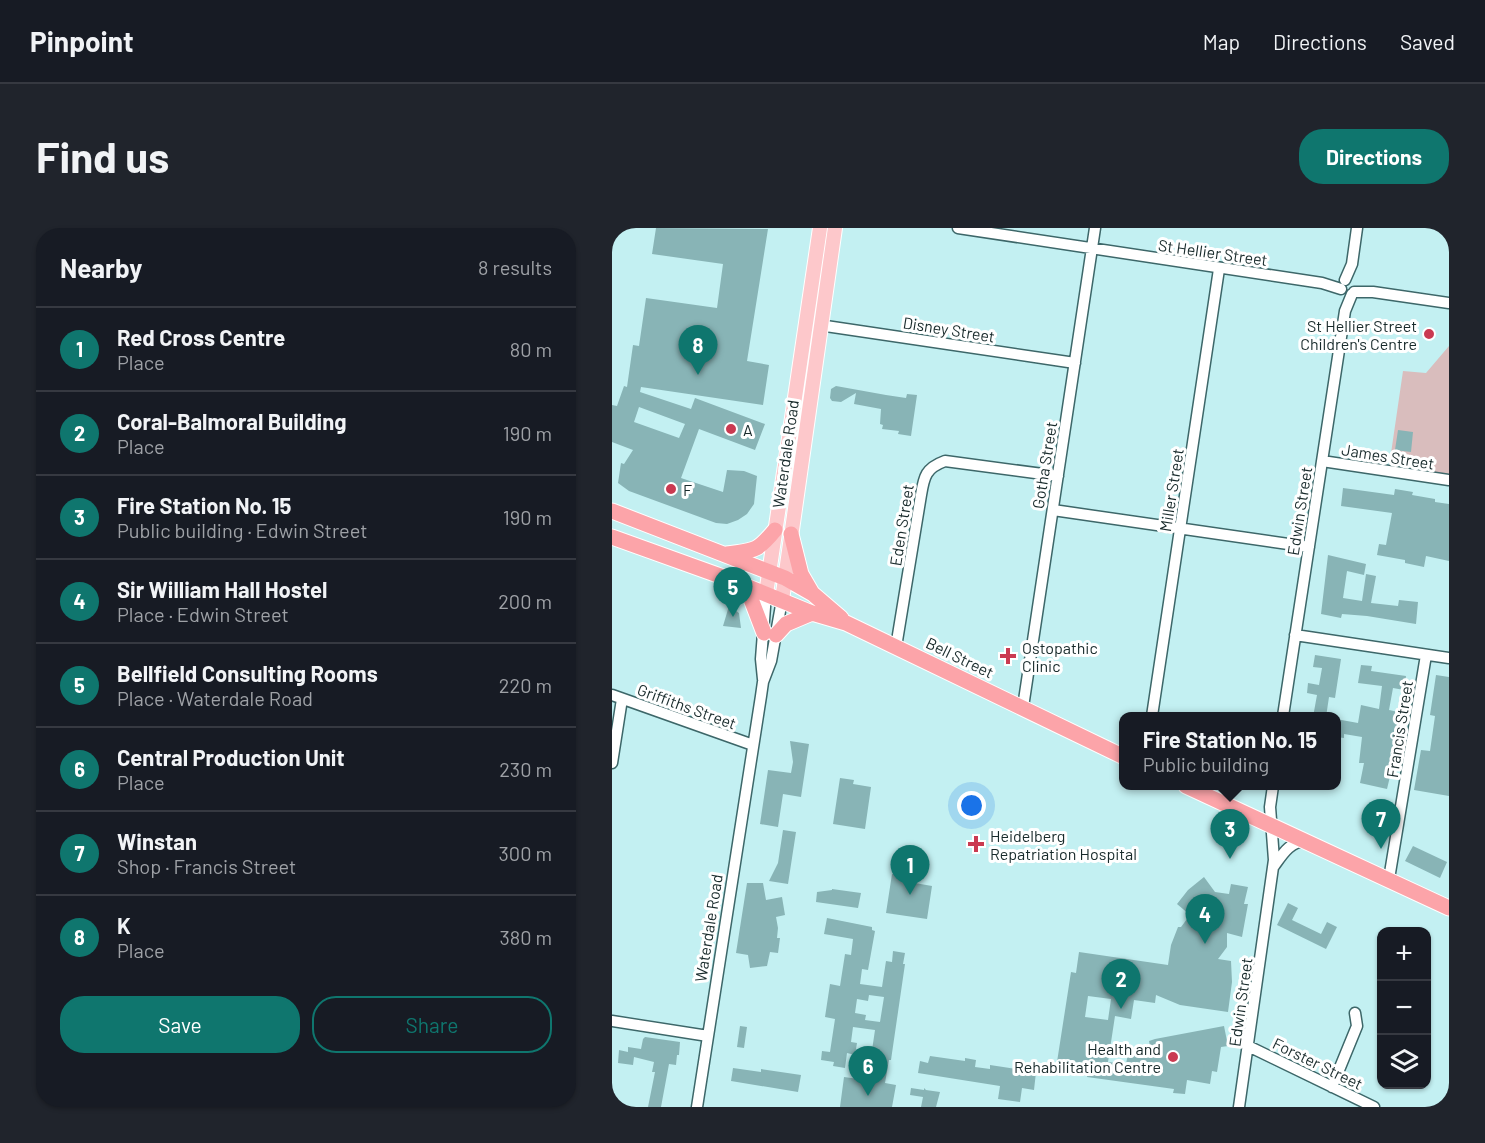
<!DOCTYPE html>
<html lang="en">
<head>
<meta charset="utf-8">
<style>
  :root { --surface:#171b24; --page:#20242c; --text:#f1f3f6; --muted:#9ea1a6; --line:#363941; --accent:#0f766e }
  body { margin:0; font-family:Barlow,sans-serif; background:var(--page); color:var(--text) }
  .controls { position:absolute; right:18px; bottom:18px; display:grid; overflow:hidden; border-radius:12px; box-shadow:0 2px 4px #0004 }
  .controls button { width:54px; height:54px; display:grid; place-items:center; padding:0; border:0; border-bottom:2px solid var(--line); background:var(--surface); color:var(--text); font:30px sans-serif }
  .you { position:absolute; left:360px; top:578px; width:21px; height:21px; margin:-15px; border:4px solid #fff; border-radius:50%; background:#1a73e8; box-shadow:0 0 0 9px #1a73e833 }
  .badge { display:grid; place-items:center; width:39px; height:39px; border-radius:50%; background:var(--accent); color:#fff; font-size:20px; font-weight:700 }
  .pin { position:absolute; translate:-50% -50px; filter:drop-shadow(0 2px 3px #0008) }
  .pin::after { content:''; position:absolute; top:32px; width:21px; height:18px; background:inherit; clip-path:polygon(0 0,100% 0,50% 100%) }
  .popup { position:absolute; left:507px; top:484px; width:222px; height:78px; box-sizing:border-box; display:grid; place-content:center; border-radius:12px; background:var(--surface); filter:drop-shadow(0 2px 4px #0005); font-size:20px; white-space:nowrap; color:var(--muted) }
  .popup b { font-size:22px; color:var(--text) }
  .popup::after { content:''; position:absolute; left:50%; top:100%; margin-left:-12px; border:12px solid transparent; border-top-color:var(--surface) }
  .list { margin:0; padding:0; list-style:none }
  h2 { display:flex; justify-content:space-between; align-items:center; height:78px; margin:0; padding:0 24px; font-size:26px }
  h2 small { font-size:20px; font-weight:400; color:var(--muted) }
  .list li { display:grid; grid-template-columns:39px 1fr auto; gap:18px; align-items:center; box-sizing:border-box; height:84px; padding:0 24px; border-top:2px solid var(--line) }
  .list b { display:block; font-size:22px; white-space:nowrap }
  .list p { margin:0; font-size:20px; white-space:nowrap; color:var(--muted) }
  .list em { font-size:20px; font-style:normal; color:var(--muted) }
  .actions { display:flex; gap:12px; padding:18px 24px }
  .actions a { flex:1; padding:14px 0; border:2px solid var(--accent); border-radius:24px; text-align:center; font-size:21px; color:var(--accent) }
  .actions .main { background:var(--accent); color:#fff }
  .icon { flex:none; width:33px; height:33px; fill:none; stroke:currentColor; stroke-width:2; stroke-linecap:round; stroke-linejoin:round }
  .map { position:relative; flex:none; width:837px; height:879px; overflow:hidden; border-radius:24px }
  header { display:flex; align-items:center; gap:36px; box-sizing:border-box; height:84px; padding:0 30px; background:var(--surface); border-bottom:2px solid var(--line) }
  header strong { font-size:28px }
  nav { display:flex; gap:33px; margin-inline-start:auto; font-size:21px }
  .intro { display:flex; align-items:center; justify-content:space-between; box-sizing:border-box; height:144px; padding:0 36px }
  h1 { margin:0; font-size:42px }
  .button { padding:15px 27px; border-radius:24px; background:var(--accent); color:#fff; font-size:21px; font-weight:700 }
  main { display:flex; gap:36px; padding:0 36px }
  aside { flex:1; background:var(--surface); border-radius:24px; box-shadow:0 2px 4px #0004 }
  .map>svg:first-child { display:block }
  .green { fill:#d9bdbd }
  .building { fill:#88b4b6; fill-rule:evenodd }
  .lines { fill:none; stroke-linecap:round; stroke-linejoin:round }
  .minor-casing { stroke:#3d6769; stroke-width:13 }
  .major-casing { stroke:#fff; stroke-width:16 }
  .highway-casing { stroke:#fff; stroke-width:17 }
  .minor { stroke:#fff; stroke-width:10 }
  .major { stroke:#fdc8cb; stroke-width:14 }
  .highway { stroke:#fca4a9; stroke-width:15 }
  .poi-dot { fill:#ca3a51; stroke:#fff; stroke-width:2 }
  .labels { text-anchor:middle; dominant-baseline:central; stroke-width:6; stroke-linejoin:round; paint-order:stroke }
  .street-label { font-size:16px; fill:#182a2b; stroke:#fff }
  .poi-label { font-size:16px; fill:#182a2b; stroke:#fff; text-anchor:start }
</style>
</head>
<body>
<header>
<strong>Pinpoint</strong>
<nav><a>Map</a><a>Directions</a><a>Saved</a></nav>
</header>
<div class="intro"><h1>Find us</h1><a class="button">Directions</a></div>
<main>
<aside>
<h2>Nearby<small>8 results</small></h2>
<ul class="list">
<li><span class="badge">1</span><div><b>Red Cross Centre</b><p>Place</p></div><em>80 m</em></li>
<li><span class="badge">2</span><div><b>Coral-Balmoral Building</b><p>Place</p></div><em>190 m</em></li>
<li><span class="badge">3</span><div><b>Fire Station No. 15</b><p>Public building · Edwin Street</p></div><em>190 m</em></li>
<li><span class="badge">4</span><div><b>Sir William Hall Hostel</b><p>Place · Edwin Street</p></div><em>200 m</em></li>
<li><span class="badge">5</span><div><b>Bellfield Consulting Rooms</b><p>Place · Waterdale Road</p></div><em>220 m</em></li>
<li><span class="badge">6</span><div><b>Central Production Unit</b><p>Place</p></div><em>230 m</em></li>
<li><span class="badge">7</span><div><b>Winstan</b><p>Shop · Francis Street</p></div><em>300 m</em></li>
<li><span class="badge">8</span><div><b>K</b><p>Place</p></div><em>380 m</em></li>
</ul>
<div class="actions"><a class="main">Save</a><a>Share</a></div>
</aside>
<div class="map">
<svg width="837" height="879" viewBox="0 0 837 879">
  <rect width="100%" height="100%" fill="#c3f0f2"/>
  <path class="green" d="M837,118V248L777,239L791,143L814,145Z"/>
  <path class="building" d="M44,0L156,1L135,133L157,137L151,177L29,159L28,164L79,181L83,170L153,196L143,222L87,201L69,250L111,264L115,242L132,243L145,248L142,276L135,286L126,292L115,296L104,295L17,263L6,255L9,235L12,236L21,222L0,214V177L5,178L12,158L15,159L21,117L27,118L34,70L105,80L111,36L40,26ZM27,179L73,196L67,210L22,194Z
    M224,158L274,167L294,170L295,166L305,167L299,208L286,206L287,203L270,201L271,197L268,196L269,181L242,176L244,165L229,174L220,173L218,170L219,161Z
    M786,202L801,204L799,224L783,222Z
    M731,260L782,267L783,261L801,264L800,267L823,271V274L837,276V333L814,328L812,339L793,335V332L765,327L767,316L774,317L780,285L729,278Z
    M716,327L754,336L752,347L735,343L731,370L750,373L754,346L764,348L759,375L786,378L787,372L806,374L804,396L755,388L730,386L729,390L709,386Z
    M117,378L127,385L129,400L111,398Z
    M703,427L729,431L723,470L717,469L714,489H701L705,467L695,465L696,455L707,457L710,440L701,439Z
    M749,437L760,438L759,443L794,448L792,462L781,460L777,482L791,485L783,540H780L775,561L748,555L752,535H747L750,509L732,506V510L724,509V491L746,495L749,477L767,481L770,458L746,455Z
    M824,447L837,449V568L802,562L809,522L818,523L823,488L818,487Z
    M178,513L197,516L189,569L171,566L166,599L148,596L156,542L179,545L181,534Z
    M228,550L242,552L241,556L259,559L253,601L221,596Z
    M171,602L184,604L176,656L157,653L166,635Z
    M801,618L835,634L828,650L793,633Z
    M280,646L298,648L297,654L320,658L315,691L274,685Z
    M592,649L603,664L617,666L619,656L636,659L632,676H636L630,709L615,705V719L606,731L619,733L620,754L616,784L568,777L544,767L543,775L522,772L519,791L503,788L496,834L514,836L517,820L539,823L537,813L543,811L612,798L616,818L609,819L605,844L600,843L598,856L575,852L573,866L561,865L562,861L475,849L476,839L445,834L459,744L464,745L467,724L556,737L559,717L566,699H569L578,687L565,676L576,662ZM476,768L499,771L496,792L473,789Z
    M135,655H151L154,672L170,669L173,687L164,689L166,700L165,710H168L166,725L158,724L155,738L138,740L136,727L124,725Z
    M220,661L249,665L246,680L204,674L205,664L220,662Z
    M676,675L686,680L680,692L709,706L715,694L725,699L714,721L665,697Z
    M215,690L260,699V702L263,703L256,742L250,741L248,756L270,759L274,733L280,734L281,723L293,725L291,736H293L279,832H277L273,855L284,857L280,879H228L232,849L261,853L265,830L259,829L263,802L241,799L239,814L245,815L243,827L235,825L233,840L221,838L222,834L209,832L210,823L218,824L223,791L213,789L218,756L228,758L233,726L239,727L241,711L212,706ZM257,767L272,769L268,794L253,792L254,787L243,785L245,771L256,773Z
    M128,798L135,799L132,820L125,819Z
    M33,809L68,814L67,827H65L64,837L57,836L49,879H36L43,844H40L42,834L22,829L21,837L6,835L7,822L16,824V819L29,821L31,811Z
    M318,828L353,833V830L364,832L363,839L378,841V837L424,844L422,862L410,860L408,874L386,871L388,858L306,845L308,833L316,835Z
    M121,840L149,844V841L189,847L186,864L119,853Z
    M299,860L312,862V860L314,862L328,864L324,879H309L311,869L298,867Z"/>
  <g class="lines">
    <defs>
      <path id="minor" d="M346,0L710,55L729,61
        M733,52L740,36L745,0
        M742,64H761L837,75
        M207,97L463,135
        M710,233L837,252
        M441,282L697,319
        M683,407L837,430
        M284,419L309,267C312,248 314,240 333,233L446,248
        M151,451L149,431L154,366
        M0,467L141,517
        M411,479L483,0
        M540,488L607,41
        M671,488L733,83L740,66
        M0,535L10,471
        M662,638C670,627 678,613 694,613
        M777,651L814,427
        M0,793L96,808
        M636,818L762,879
        M720,859L745,798L743,785
        M85,879L149,468L151,454L159,433L170,372
        M627,879L662,632L658,579L661,558"/>
      <path id="major" d="M154,366L208,0
        M170,372L223,0"/>
      <path id="highway" d="M0,283L173,350L201,366L229,390
        M179,306L189,346L200,365
        M0,309L114,350L200,385L234,395L512,529
        M115,326C142,322 144,325 163,302
        M134,358L152,405
        M164,407L174,396L200,385
        M574,558L837,680"/>
    </defs>
    <use href="#minor" class="minor-casing"/>
    <use href="#major" class="major-casing"/>
    <use href="#highway" class="highway-casing"/>
    <use href="#minor" class="minor"/>
    <use href="#major" class="major"/>
    <use href="#highway" class="highway"/>
  </g>
  <g class="poi-dot">
    <circle cx="817" cy="106" r="6"/>
    <circle cx="119" cy="201" r="6"/>
    <circle cx="59" cy="261" r="6"/>
    <path d="M393 419h6v6h6v6h-6v6h-6v-6h-6v-6h6z"/>
    <path d="M361 607h6v6h6v6h-6v6h-6v-6h-6v-6h6z"/>
    <circle cx="561" cy="829" r="6"/>
  </g>
  <g class="labels">
    <g class="street-label">
      <text transform="translate(601 24) rotate(8)">St Hellier Street</text>
      <text transform="translate(337 101) rotate(9)">Disney Street</text>
      <text transform="translate(173 226) rotate(-82)">Waterdale Road</text>
      <text transform="translate(776 228) rotate(9)">James Street</text>
      <text transform="translate(432 237) rotate(-81)">Gotha Street</text>
      <text transform="translate(559 262) rotate(-81)">Miller Street</text>
      <text transform="translate(687 283) rotate(-81)">Edwin Street</text>
      <text transform="translate(289 297) rotate(-81)">Eden Street</text>
      <text transform="translate(348 429) rotate(26)">Bell Street</text>
      <text transform="translate(75 478) rotate(20)">Griffiths Street</text>
      <text transform="translate(787 501) rotate(-81)">Francis Street</text>
      <text transform="translate(96 700) rotate(-81)">Waterdale Road</text>
      <text transform="translate(628 774) rotate(-82)">Edwin Street</text>
      <text transform="translate(706 835) rotate(26)">Forster Street</text>
    </g>
    <g class="poi-label">
      <text x="805" y="97" text-anchor="end">St Hellier Street<tspan x="805" dy="18">Children's Centre</tspan></text>
      <text x="131" y="201">A</text>
      <text x="71" y="261">F</text>
      <text x="410" y="419">Ostopathic<tspan x="410" dy="18">Clinic</tspan></text>
      <text x="378" y="607">Heidelberg<tspan x="378" dy="18">Repatriation Hospital</tspan></text>
      <text x="549" y="820" text-anchor="end">Health and<tspan x="549" dy="18">Rehabilitation Centre</tspan></text>
    </g>
  </g>
</svg>
<div class="controls">
<button>+</button>
<button>−</button>
<button><svg class="icon" aria-label="layers" viewBox="0 0 24 24"><path d="M12 4l9 5-9 5-9-5zM3 14l9 5 9-5"/></svg></button>
</div>
<div class="you"></div>
<div class="pin badge" style="left:298px;top:667px">1</div>
<div class="pin badge" style="left:509px;top:781px">2</div>
<div class="pin badge" style="left:618px;top:631px">3</div>
<div class="popup"><b>Fire Station No. 15</b>Public building</div>
<div class="pin badge" style="left:593px;top:716px">4</div>
<div class="pin badge" style="left:121px;top:389px">5</div>
<div class="pin badge" style="left:256px;top:868px">6</div>
<div class="pin badge" style="left:769px;top:621px">7</div>
<div class="pin badge" style="left:86px;top:147px">8</div>
</div>
</main>
</body>
</html>
